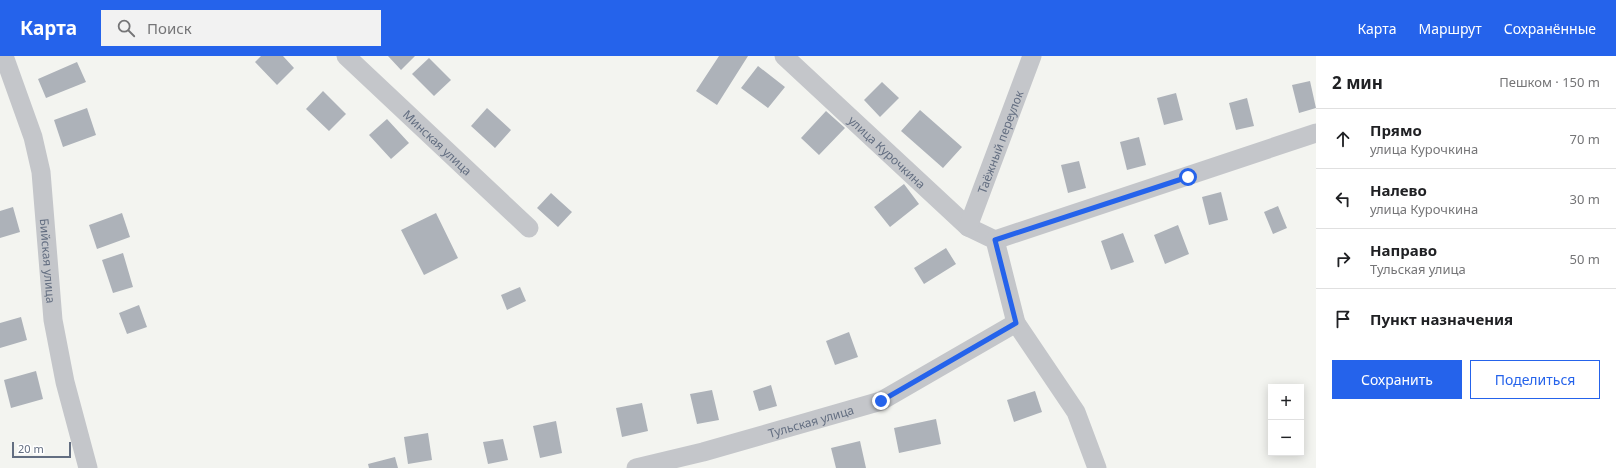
<!DOCTYPE html>
<html lang="ru">
<head>
<meta charset="utf-8">
<style>
  :root { --surface:#fff; --page:#f2f2f2; --text:#202124; --muted:#757577; --line:#e0e0e0; --accent:#2563eb }
  body { margin:0; font-family:"Noto Sans",sans-serif; background:var(--page); color:var(--text) }
  .controls { position:absolute; right:12px; bottom:12px; display:grid; overflow:hidden; border-radius:0px; box-shadow:0 2px 10px #0003 }
  .controls button { width:36px; height:36px; display:grid; place-items:center; padding:0; border:0; border-bottom:1px solid var(--line); background:var(--surface); color:var(--text); font:20px sans-serif }
  .scale { position:absolute; left:12px; bottom:10px; width:59px; box-sizing:border-box; padding-left:4px; border:2px solid #636e81; border-top:0; font-size:11px; line-height:14px; white-space:nowrap; color:#636e81; -webkit-text-stroke:3px #fff; paint-order:stroke }
  .stop { position:absolute; width:12px; height:12px; margin:-9px; border:3px solid #2563eb; border-radius:50%; background:#fff }
  .stop.end { background:#2563eb; border-color:#fff; box-shadow:0 1px 4px #0008 }
  .list { margin:0; padding:0; list-style:none }
  h2 { display:flex; justify-content:space-between; align-items:center; height:52px; margin:0; padding:0 16px; font-size:17px }
  h2 small { font-size:13px; font-weight:400; color:var(--muted) }
  .list li { display:grid; grid-template-columns:26px 1fr auto; gap:12px; align-items:center; box-sizing:border-box; height:60px; padding:0 16px; border-top:1px solid var(--line) }
  .list b { display:block; font-size:15px; white-space:nowrap }
  .list p { margin:0; font-size:13px; white-space:nowrap; color:var(--muted) }
  .list em { font-size:13px; font-style:normal; color:var(--muted) }
  .actions { display:flex; gap:8px; padding:12px 16px }
  .actions a { flex:1; padding:9px 0; border:1px solid var(--accent); border-radius:0px; text-align:center; font-size:14px; color:var(--accent) }
  .actions .main { background:var(--accent); color:#fff }
  .icon { flex:none; width:22px; height:22px; fill:none; stroke:currentColor; stroke-width:2; stroke-linecap:round; stroke-linejoin:round }
  .map { position:relative; flex:none; width:1316px; height:412px; overflow:hidden }
  header { display:flex; align-items:center; gap:24px; box-sizing:border-box; height:56px; padding:0 20px; background:var(--accent); color:#fff }
  header strong { font-size:19px }
  nav { display:flex; gap:22px; margin-inline-start:auto; font-size:14px }
  .search { width:280px; height:36px; background:var(--page); display:flex; align-items:center; gap:10px; box-sizing:border-box; padding:0 14px; border-radius:0px; color:var(--muted); font-size:15px }
  main { display:flex }
  aside { flex:1; background:var(--surface) }
  .map>svg:first-child { display:block }
  .building { fill:#adb2b9 }
  .lines { fill:none; stroke-linecap:round; stroke-linejoin:round }
  .street { stroke:#c4c6ca; stroke-width:19 }
  .route { stroke:#2563eb; stroke-width:5 }
  .labels { text-anchor:middle; dominant-baseline:central; stroke-width:4; stroke-linejoin:round; paint-order:stroke }
  .street-label { font-size:12px; fill:#636e81; stroke:#fff }
</style>
</head>
<body>
<header>
<strong>Карта</strong>
<div class="search"><svg class="icon" aria-label="search" viewBox="0 0 24 24"><circle cx="10" cy="10" r="6"/><path d="M15 15l6 6"/></svg>Поиск</div>
<nav><a>Карта</a><a>Маршрут</a><a>Сохранённые</a></nav>
</header>
<main>
<div class="map">
<svg width="1316" height="412" viewBox="0 0 1316 412">
  <rect width="100%" height="100%" fill="#f3f4f0"/>
  <path class="building" d="M261,0H283L294,12L277,29L255,6Z
    M388,0H415L401,14Z
    M719,0H748L717,49L696,35Z
    M429,2L451,24L434,40L412,18Z
    M77,6L86,26L46,42L38,23Z
    M758,10L785,31L768,52L741,32Z
    M1310,25L1316,52L1299,57L1292,29Z
    M882,26L899,42L880,61L864,44Z
    M323,35L346,58L329,75L306,53Z
    M1176,37L1183,64L1164,69L1157,42Z
    M1247,42L1254,70L1236,74L1229,47Z
    M87,52L96,79L63,91L54,64Z
    M487,52L511,74L495,92L471,70Z
    M920,54L962,91L943,112L901,75Z
    M826,55L845,72L819,99L801,82Z
    M387,63L409,87L391,103L369,79Z
    M1139,81L1146,109L1127,114L1120,86Z
    M1079,105L1086,132L1068,137L1061,109Z
    M904,128L919,148L890,171L874,151Z
    M1221,136L1228,164L1209,169L1202,141Z
    M551,137L572,156L558,171L537,152Z
    M1278,150L1287,172L1273,178L1264,156Z
    M13,151L20,176L0,182V155Z
    M122,157L130,181L97,193L89,169Z
    M436,157L458,202L424,219L401,174Z
    M1178,169L1189,198L1165,208L1154,179Z
    M1123,177L1134,206L1111,214L1101,185Z
    M946,192L956,208L924,228L914,212Z
    M123,197L133,231L113,237L102,204Z
    M520,231L526,245L507,254L501,239Z
    M139,249L147,271L127,278L119,257Z
    M21,261L27,284L0,292V267Z
    M849,276L858,301L835,309L826,285Z
    M36,315L43,343L11,352L4,324Z
    M771,329L777,350L759,355L753,335Z
    M712,334L719,364L697,368L690,338Z
    M1035,335L1042,356L1014,366L1007,344Z
    M642,347L648,375L622,381L616,352Z
    M936,363L941,388L899,397L894,372Z
    M556,365L562,397L540,402L533,370Z
    M428,377L432,404L408,408L404,381Z
    M503,383L508,404L488,408L483,386Z
    M860,385L866,412H836L831,392Z
    M395,401L398,412H369L368,408Z"/>
  <g class="lines">
    <g class="street">
      <path id="s1" d="M4,0L33,81L41,116L53,264L65,326L88,412"/>
      <path id="s2" d="M346,0L529,172"/>
      <path id="s3" d="M784,0L968,171L995,184L1016,267L1076,356L1097,412"/>
      <path id="s4" d="M968,171L1032,0"/>
      <path d="M995,184L1316,77"/>
      <path id="s5" d="M636,412L703,396L881,345L1016,267"/>
    </g>
  </g>
  <g class="lines">
    <path class="route" d="M881,345L1016,267L995,184L1188,121"/>
  </g>
  <g class="labels">
    <g class="street-label">
      <text stroke="none"><textPath href="#s2" startOffset="126">Минская улица</textPath></text>
      <text stroke="none"><textPath href="#s4" startOffset="91">Таёжный переулок</textPath></text>
      <text stroke="none"><textPath href="#s3" startOffset="141">улица Курочкина</textPath></text>
      <text stroke="none"><textPath href="#s1" startOffset="211">Бийская улица</textPath></text>
      <text stroke="none"><textPath href="#s5" startOffset="181">Тульская улица</textPath></text>
    </g>
  </g>
</svg>
<div class="controls">
<button>+</button>
<button>−</button>
</div>
<div class="scale">20 m</div>
<div class="stop" style="left:1188px;top:121px"></div>
<div class="stop end" style="left:881px;top:345px"></div>
</div>
<aside>
<h2>2 мин<small>Пешком · 150 m</small></h2>
<ul class="list">
<li><svg class="icon" aria-label="ahead" viewBox="0 0 24 24"><path d="M12 20V5M6 11l6-6 6 6"/></svg><div><b>Прямо</b><p>улица Курочкина</p></div><em>70 m</em></li>
<li><svg class="icon" aria-label="left" viewBox="0 0 24 24"><path d="M17 20v-9H6M10 6l-5 5 5 5"/></svg><div><b>Налево</b><p>улица Курочкина</p></div><em>30 m</em></li>
<li><svg class="icon" aria-label="right" viewBox="0 0 24 24"><path d="M7 20v-9h11M14 6l5 5-5 5"/></svg><div><b>Направо</b><p>Тульская улица</p></div><em>50 m</em></li>
<li><svg class="icon" aria-label="arrive" viewBox="0 0 24 24"><path d="M6 21V4h12l-3 4 3 4H6"/></svg><div><b>Пункт назначения</b></div></li>
</ul>
<div class="actions"><a class="main">Сохранить</a><a>Поделиться</a></div>
</aside>
</main>
</body>
</html>
